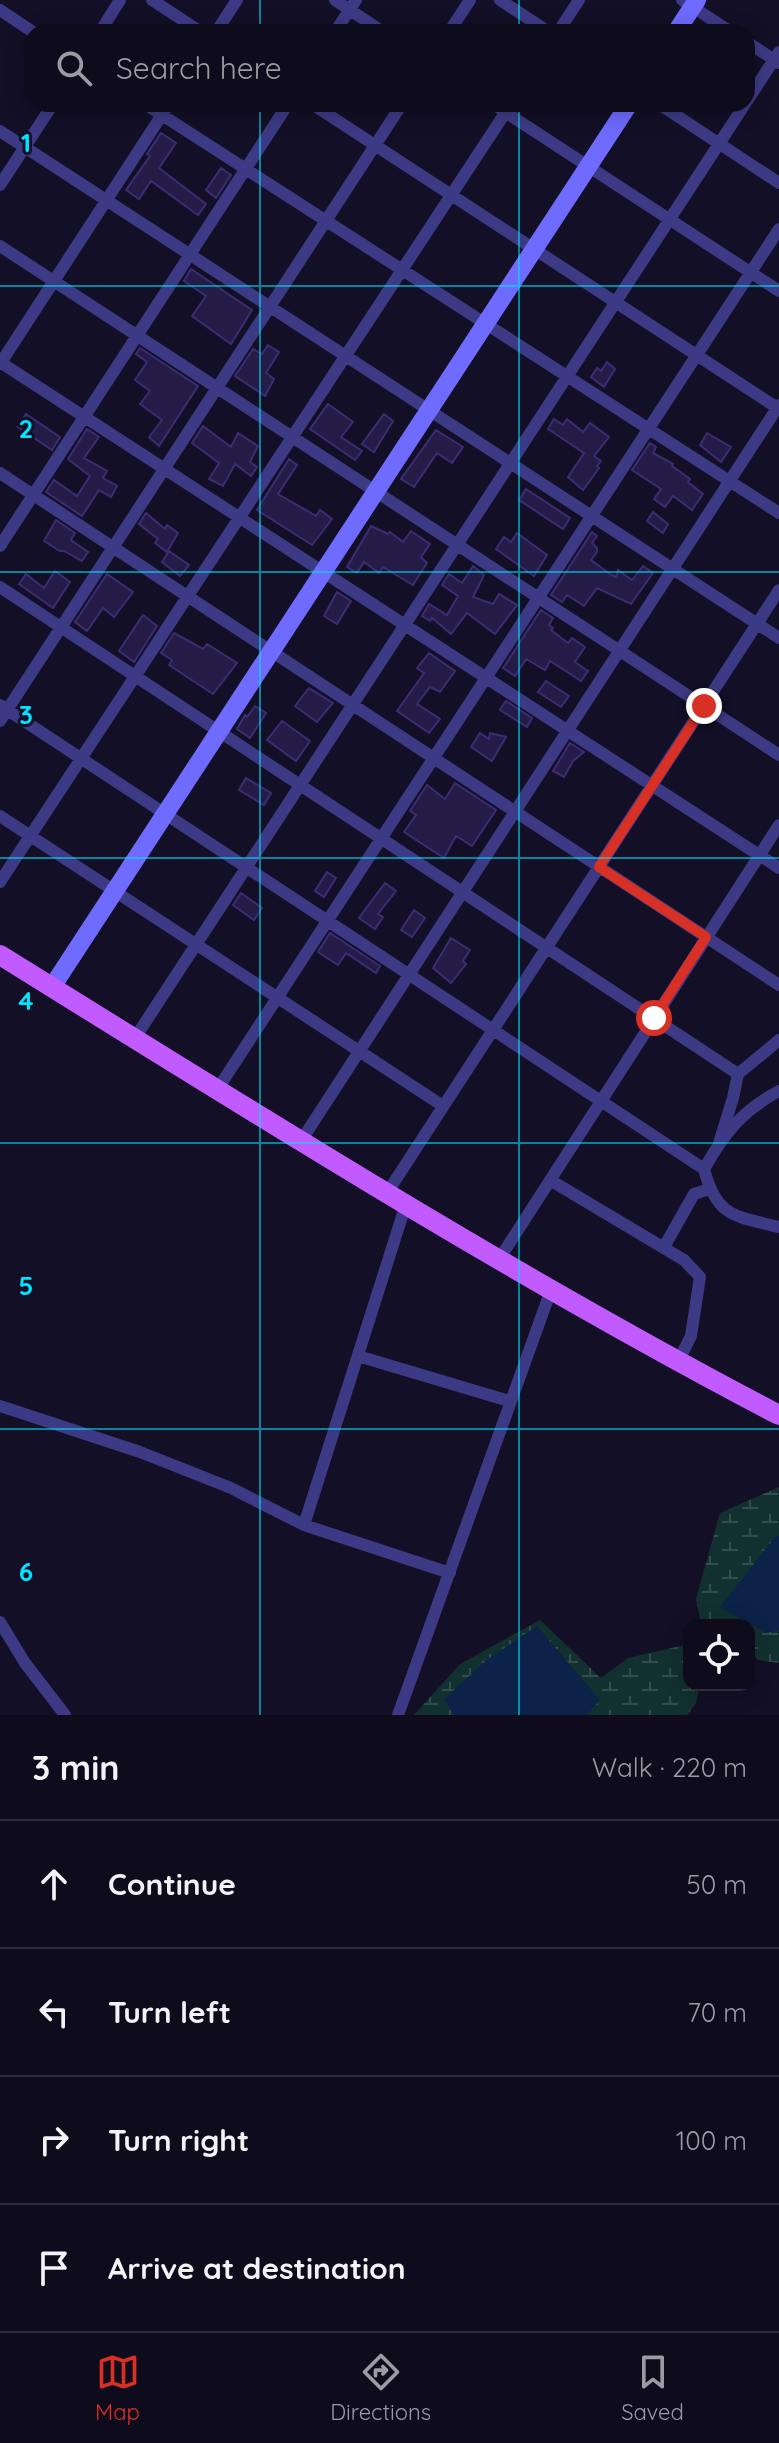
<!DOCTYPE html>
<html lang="en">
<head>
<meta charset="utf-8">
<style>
  :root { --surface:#0e0b1c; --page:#171425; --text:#f1f3f6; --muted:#9b9ba3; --line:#2e2b3b; --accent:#d93025 }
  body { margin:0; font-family:Quicksand,sans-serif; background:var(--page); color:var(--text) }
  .controls { position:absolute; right:24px; bottom:24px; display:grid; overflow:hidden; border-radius:16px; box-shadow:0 4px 20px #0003 }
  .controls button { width:72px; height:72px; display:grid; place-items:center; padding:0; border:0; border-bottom:2px solid var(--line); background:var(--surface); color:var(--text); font:40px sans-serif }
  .stop { position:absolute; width:24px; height:24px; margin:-18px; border:6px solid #d93025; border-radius:50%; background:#fff }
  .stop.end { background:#d93025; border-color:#fff; box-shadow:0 2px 8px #0008 }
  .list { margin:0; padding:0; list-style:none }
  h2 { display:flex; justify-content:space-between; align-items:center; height:104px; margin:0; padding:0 32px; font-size:34px }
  h2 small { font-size:26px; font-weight:400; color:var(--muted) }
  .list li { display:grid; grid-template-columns:52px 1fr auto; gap:24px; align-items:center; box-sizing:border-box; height:128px; padding:0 32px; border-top:2px solid var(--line) }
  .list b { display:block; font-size:30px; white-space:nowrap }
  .list em { font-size:26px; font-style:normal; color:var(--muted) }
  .icon { flex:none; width:44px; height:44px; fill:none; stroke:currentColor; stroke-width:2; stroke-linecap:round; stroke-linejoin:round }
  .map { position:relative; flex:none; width:779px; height:1715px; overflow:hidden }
  .search { position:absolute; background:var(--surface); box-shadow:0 4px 20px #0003; left:24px; right:24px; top:24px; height:88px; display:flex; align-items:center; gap:20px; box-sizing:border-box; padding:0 28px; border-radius:24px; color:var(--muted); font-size:30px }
  .sheet { height:616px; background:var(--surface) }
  nav { display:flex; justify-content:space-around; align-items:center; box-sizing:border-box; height:112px; border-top:2px solid var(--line); background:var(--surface); font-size:22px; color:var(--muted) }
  nav a { display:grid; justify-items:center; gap:4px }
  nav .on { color:var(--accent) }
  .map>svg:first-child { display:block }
  .wetland { fill:url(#wetland-marsh) }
  .water { fill:#0c2248 }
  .building { fill:#241b47; stroke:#3b2d73; stroke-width:2 }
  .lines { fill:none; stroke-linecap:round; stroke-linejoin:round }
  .street { stroke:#3d3a85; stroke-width:12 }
  .secondary { stroke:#6f6bff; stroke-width:18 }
  .primary { stroke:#c25bff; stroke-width:20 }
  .route { stroke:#d93025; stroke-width:10 }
  .grid { fill:none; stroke:#00e5ff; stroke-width:2; stroke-opacity:0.55 }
  .grid-label { font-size:26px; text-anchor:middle; font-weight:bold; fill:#00e5ff; stroke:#130f26; stroke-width:6; stroke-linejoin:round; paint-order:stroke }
</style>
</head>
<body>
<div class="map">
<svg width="779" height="1715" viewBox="0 0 779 1715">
  <defs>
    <pattern id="wetland-marsh" width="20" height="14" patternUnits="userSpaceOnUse" patternTransform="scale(2)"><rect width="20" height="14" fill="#12302f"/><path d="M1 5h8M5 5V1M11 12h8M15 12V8" fill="none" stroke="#344d4e"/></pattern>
  </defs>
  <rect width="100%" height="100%" fill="#130f26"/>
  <path class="wetland" d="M779,1487V1663L758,1660L749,1651V1625H701L696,1599L720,1513Z
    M540,1620L601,1678L628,1658L689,1644V1685H700L696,1703L687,1715H414L460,1664Z"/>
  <path class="water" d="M779,1536V1630L766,1633L720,1607L775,1537Z
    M537,1626L600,1700L587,1715H454L444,1699L488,1659Z"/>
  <path class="building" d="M161,133L176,143L159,168L206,204L198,215L151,181L139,199L126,190L150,156L147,154Z
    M221,168L231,175L216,198L206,190Z
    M191,269L252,310L231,344L192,316L206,296L184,281Z
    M268,345L279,352L266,373L274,379L265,396L235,376L253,349L262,354Z
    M140,348L198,386L159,446L149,437L162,420L140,404L150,391L135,380L147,362L136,354Z
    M607,362L615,369L604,387L591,377L597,368L601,371Z
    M328,404L353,422L341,437L362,451L355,460L310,429Z
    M26,414L60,437L52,450L18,427Z
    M384,414L393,421L374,452L362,444Z
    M554,419L563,425L567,419L583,432L590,423L609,437L594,456L601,461L597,466L599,468L583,490L568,477L584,453L548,429Z
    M203,426L231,447L238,433L258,446L250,462L257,467L251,476L235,464L223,486L209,479L219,463L192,443Z
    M87,429L99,437L84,458L107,471L103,478L117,486L111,497L99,490L82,516L46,492L54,480L77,496L90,476L68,459Z
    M436,430L463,447L452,463L437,453L414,487L401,479Z
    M707,433L731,447L721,462L700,445Z
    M650,443L656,447L653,453L673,464L672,466L690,479L688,482L703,494L692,510L673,496L665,507L654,499L661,489L632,470Z
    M289,459L297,465L278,494L316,516L320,510L332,519L312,545L257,510Z
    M526,489L570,518L563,529L519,500Z
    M653,512L668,524L663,533L647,521Z
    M146,513L165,529L167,525L178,533L167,552L155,543L158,539L139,524Z
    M56,520L75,533L71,540L88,552L82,561L64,551H60L44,541Z
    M371,526L388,534L390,532L403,542L411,531L430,544L421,557L427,563L413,585L383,567L379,573L364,562L357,573L347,567Z
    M592,532L597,536L592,543L597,548V552L591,560L610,574L616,577L618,570L632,580L643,566L653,573L631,604L597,588L584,606L567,595L562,602L551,595Z
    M517,533L547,555L534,576L496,549L504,537L511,542Z
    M169,551L189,565L180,576L162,562Z
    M473,566L484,575L473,597L493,604L499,594L517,605L495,634L467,613L451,634L432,618L430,621L422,616L429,604L447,615L458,596L442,585L449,574L462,583Z
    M55,571L70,582L53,608L19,584L26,574L44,588Z
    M107,574L133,592L114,617L103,608L87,631L75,622Z
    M337,592L351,601L337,624L324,616Z
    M541,610L553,618L549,625L553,628L551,630L568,643L572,638L585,647L575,662L588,671L581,681L550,661L545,670L526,659L515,676L503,668Z
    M143,615L157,626L134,662L119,651Z
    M174,633L203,649L207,644L237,663L213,694L169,665L172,660L161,653Z
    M429,653L455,671L440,692L430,687L417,704L440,719L429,733L397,711L424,673L417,668Z
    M546,681L569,696L561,707L538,692Z
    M309,688L333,703L317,722L295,706Z
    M506,701L532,718L527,727L500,710Z
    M255,706L266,713L250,738L237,729L245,715L247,717Z
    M282,721L310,741L296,761L267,740Z
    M480,733L489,739L490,733L506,737L492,761L471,747Z
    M570,743L584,752L573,761L564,777L553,771Z
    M246,778L271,793L264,805L239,790Z
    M455,783L496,810L472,846L456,836L444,858L404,832L416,815L410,811L427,785L445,799Z
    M327,872L336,878L324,897L315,891Z
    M385,883L396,891L378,914L383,917L375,929L359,918Z
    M241,893L262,908L254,920L233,905Z
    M414,910L425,918L412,937L401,930Z
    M330,933L380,966L376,973L346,953L338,965L318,952Z
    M451,938L470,950L463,961L466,964L451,983L433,968Z"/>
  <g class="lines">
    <path class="street" d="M152,0L201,32
      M335,0L383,32
      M500,0L549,32
      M682,0L731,32
      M0,10L33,32
      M100,32L120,0
      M216,32L237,0
      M335,32L356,0
      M449,32L470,0
      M558,32L579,0
      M747,42L779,63
      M747,101L779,52
      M145,104L779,513
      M312,104L779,409
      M493,104L779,291
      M659,104L779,183
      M0,131L779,638
      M0,185L53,104
      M0,246L779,755
      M0,362L779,868
      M0,364L169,104
      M0,473L779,985
      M0,546L288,104
      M0,587L738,1074
      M0,705L704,1169C717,1218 735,1216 779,1227
      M0,721L402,104
      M0,816L443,1106
      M0,882L511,104
      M135,1038L745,104
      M217,1090L779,229
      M301,1141L779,405
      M719,1143L733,1098L738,1074L779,1040
      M704,1169C725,1132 742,1111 779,1091
      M550,1180L684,1260L700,1277L691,1336L678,1362
      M387,1193L779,590
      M664,1247L694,1194L709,1189
      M498,1261L779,825
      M358,1356L509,1401
      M0,1406L140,1452L231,1488L304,1525L450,1573
      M304,1525L406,1204
      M0,1622L25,1663L65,1715
      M398,1715L551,1290"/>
    <path class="secondary" d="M676,32L697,0
      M52,987L629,104"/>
    <path class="primary" d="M0,955C256,1114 511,1275 779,1415"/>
  </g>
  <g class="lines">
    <path class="route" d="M654,1018L706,937L599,867L704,706"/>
  </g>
  <path class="grid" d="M260,0V32M519,0V32M260,104V1715M519,104V1715M0,286H779M0,572H779M0,858H779M0,1143H779M0,1429H779"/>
  <g class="grid-label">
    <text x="26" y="152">1</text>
    <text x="26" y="438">2</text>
    <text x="26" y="724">3</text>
    <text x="26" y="1010">4</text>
    <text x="26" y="1295">5</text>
    <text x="26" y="1581">6</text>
  </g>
</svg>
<div class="controls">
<button><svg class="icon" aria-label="locate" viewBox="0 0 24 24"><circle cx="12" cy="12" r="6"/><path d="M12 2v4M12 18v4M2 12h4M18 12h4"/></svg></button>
</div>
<div class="stop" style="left:654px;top:1018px"></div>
<div class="stop end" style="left:704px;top:706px"></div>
<div class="search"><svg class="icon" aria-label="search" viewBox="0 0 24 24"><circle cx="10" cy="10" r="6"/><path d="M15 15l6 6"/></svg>Search here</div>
</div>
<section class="sheet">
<h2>3 min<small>Walk · 220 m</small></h2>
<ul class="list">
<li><svg class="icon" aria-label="ahead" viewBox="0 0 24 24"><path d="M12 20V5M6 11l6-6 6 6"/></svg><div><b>Continue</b></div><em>50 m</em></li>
<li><svg class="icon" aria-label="left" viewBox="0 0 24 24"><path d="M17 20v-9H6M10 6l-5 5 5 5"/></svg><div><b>Turn left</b></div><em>70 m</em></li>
<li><svg class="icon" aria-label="right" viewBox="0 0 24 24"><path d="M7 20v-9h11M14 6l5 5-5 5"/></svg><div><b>Turn right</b></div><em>100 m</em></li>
<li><svg class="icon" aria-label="arrive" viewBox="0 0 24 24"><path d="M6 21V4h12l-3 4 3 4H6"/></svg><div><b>Arrive at destination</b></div></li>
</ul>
</section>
<nav>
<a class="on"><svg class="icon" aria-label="map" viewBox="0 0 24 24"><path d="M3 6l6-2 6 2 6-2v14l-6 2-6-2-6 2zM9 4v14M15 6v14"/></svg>Map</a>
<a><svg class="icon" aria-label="directions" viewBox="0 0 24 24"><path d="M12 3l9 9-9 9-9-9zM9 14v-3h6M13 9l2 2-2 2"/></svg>Directions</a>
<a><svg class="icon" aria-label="saved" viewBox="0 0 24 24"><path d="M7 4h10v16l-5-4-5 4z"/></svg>Saved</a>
</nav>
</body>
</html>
